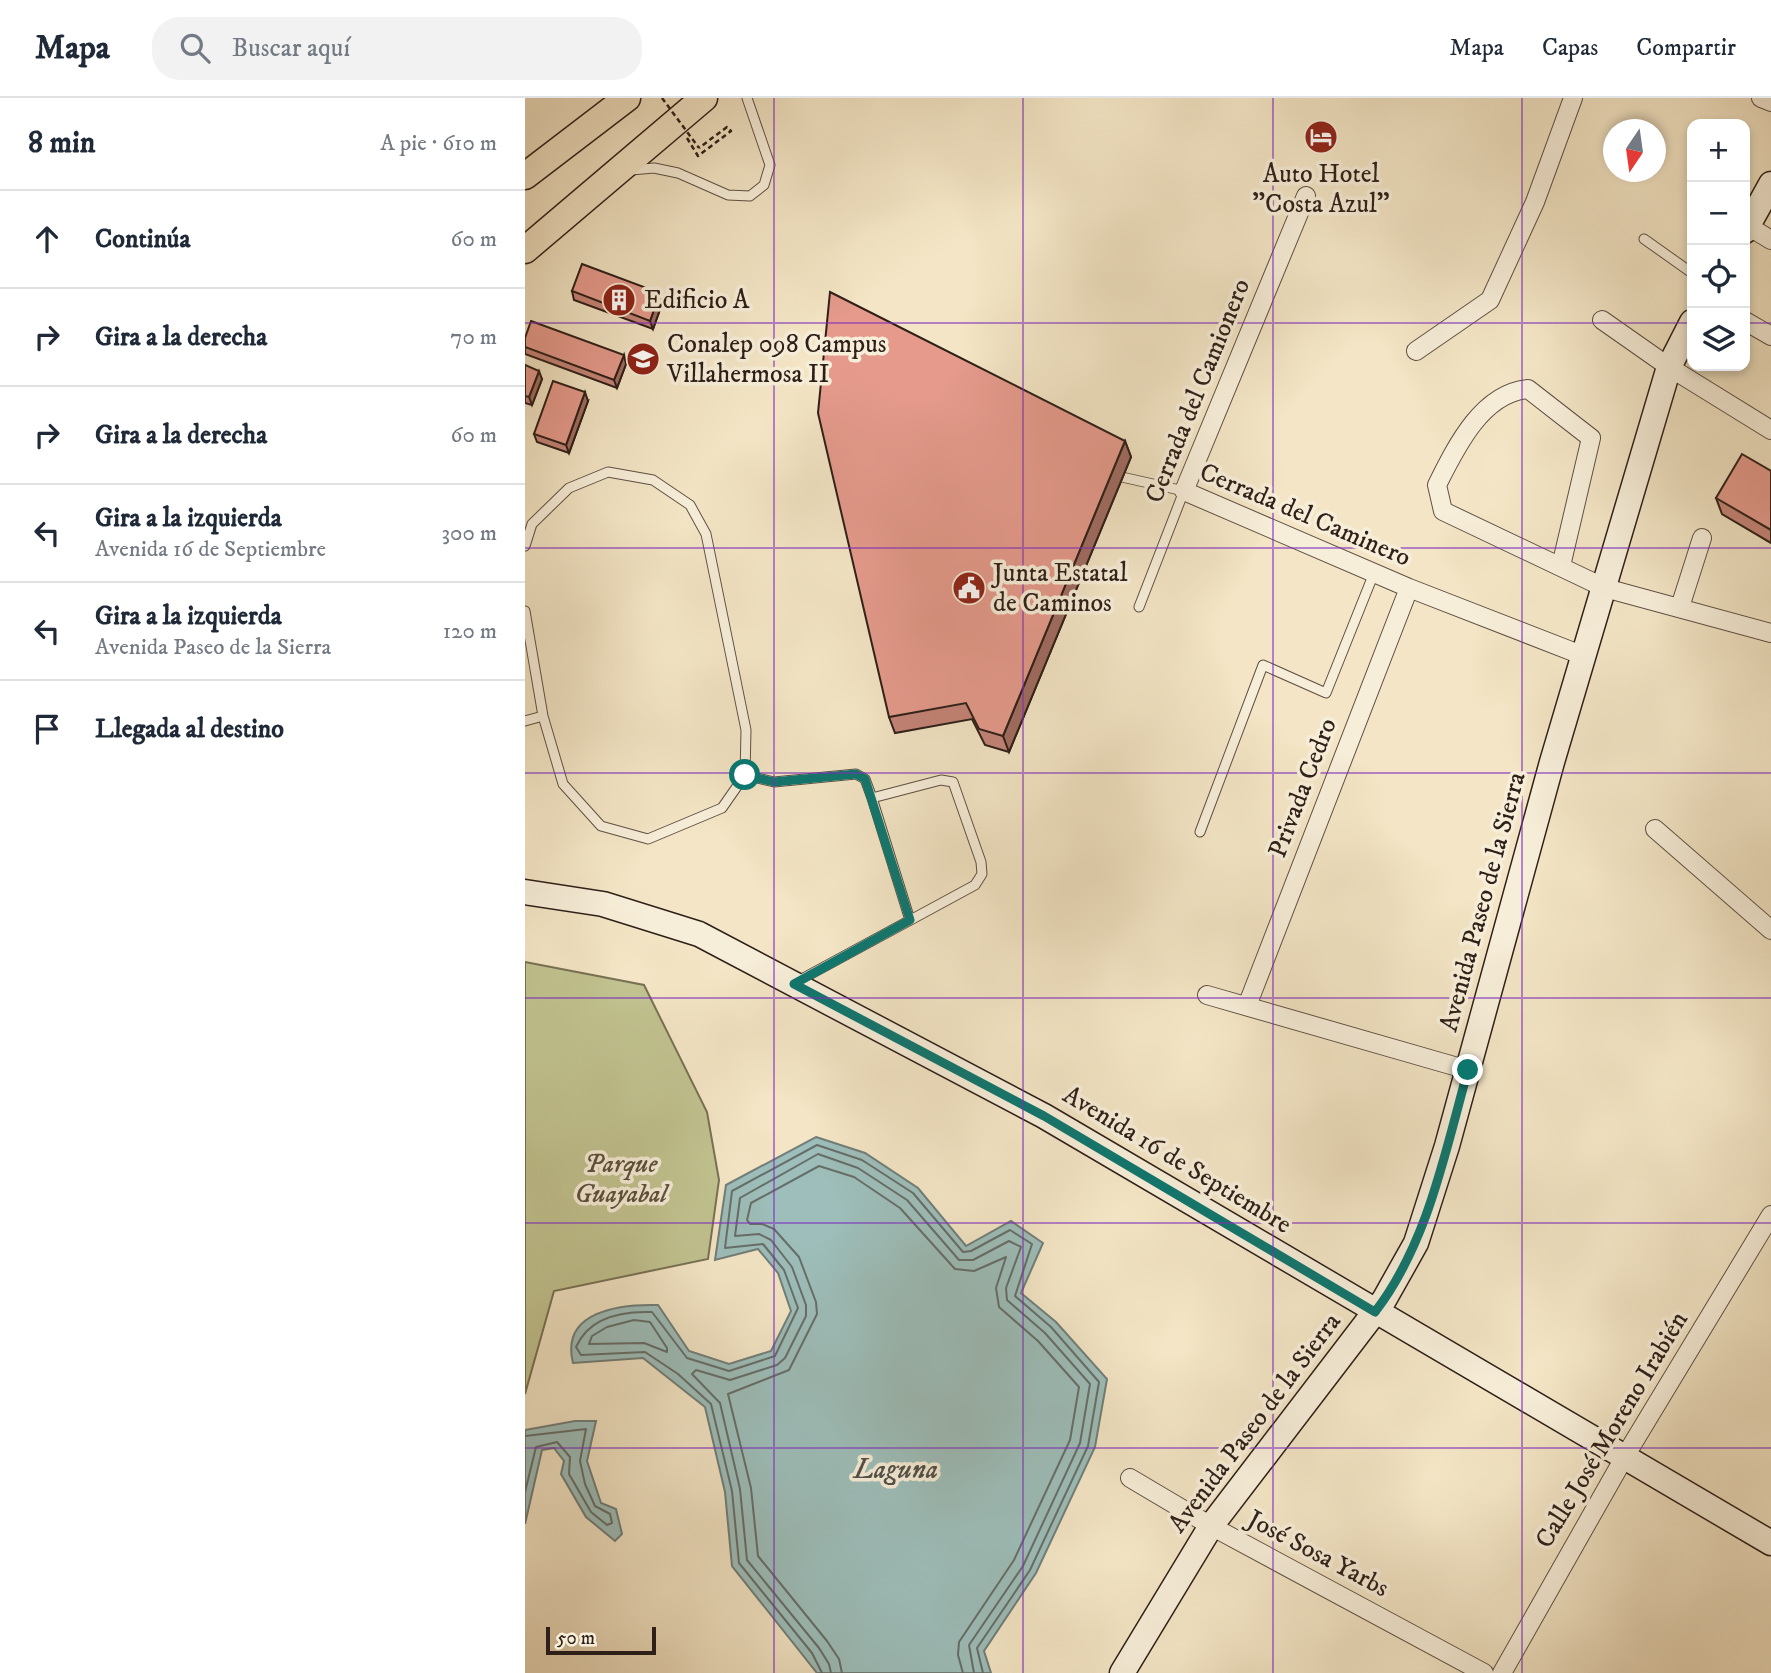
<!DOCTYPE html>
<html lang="es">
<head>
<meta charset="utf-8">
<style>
  :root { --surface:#fff; --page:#f2f2f3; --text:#1f2937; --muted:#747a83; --line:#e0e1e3 }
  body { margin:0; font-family:"IM FELL DW Pica",serif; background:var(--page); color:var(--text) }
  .controls { position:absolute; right:21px; top:21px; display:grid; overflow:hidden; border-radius:14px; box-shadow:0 4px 10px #0003 }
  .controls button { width:63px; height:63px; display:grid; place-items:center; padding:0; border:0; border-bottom:2px solid var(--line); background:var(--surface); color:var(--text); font:35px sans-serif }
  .compass { position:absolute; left:1078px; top:21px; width:63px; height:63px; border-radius:50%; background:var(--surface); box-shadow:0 4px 10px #0003; rotate:193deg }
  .scale { position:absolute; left:21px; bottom:18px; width:110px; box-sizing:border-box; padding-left:7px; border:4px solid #2e1f18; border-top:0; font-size:19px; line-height:24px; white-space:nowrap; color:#2e1f18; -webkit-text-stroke:5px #f7eed9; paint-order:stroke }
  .stop { position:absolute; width:21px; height:21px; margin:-16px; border:5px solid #0f766e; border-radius:50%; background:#fff }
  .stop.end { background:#0f766e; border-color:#fff; box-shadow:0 2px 7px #0008 }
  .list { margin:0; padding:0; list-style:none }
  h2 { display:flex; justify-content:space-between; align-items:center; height:91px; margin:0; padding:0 28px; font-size:30px }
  h2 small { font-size:23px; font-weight:400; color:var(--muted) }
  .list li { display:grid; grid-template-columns:46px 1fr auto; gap:21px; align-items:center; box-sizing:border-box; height:98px; padding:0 28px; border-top:2px solid var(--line) }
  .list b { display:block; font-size:26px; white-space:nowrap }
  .list p { margin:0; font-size:23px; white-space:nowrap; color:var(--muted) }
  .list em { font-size:23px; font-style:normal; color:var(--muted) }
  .icon { flex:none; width:38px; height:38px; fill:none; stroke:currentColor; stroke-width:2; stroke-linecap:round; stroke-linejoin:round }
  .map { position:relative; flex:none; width:1246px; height:1575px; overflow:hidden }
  header { display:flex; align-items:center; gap:42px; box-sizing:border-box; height:98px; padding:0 35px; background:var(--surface); border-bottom:2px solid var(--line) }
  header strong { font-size:33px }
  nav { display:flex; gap:38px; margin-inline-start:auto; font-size:24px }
  .search { width:490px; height:63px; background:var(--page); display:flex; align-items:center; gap:18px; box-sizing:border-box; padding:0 24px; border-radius:28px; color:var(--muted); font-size:26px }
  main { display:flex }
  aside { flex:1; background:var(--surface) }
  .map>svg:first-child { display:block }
  .green { fill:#c1c390; stroke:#787154; stroke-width:2 }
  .water { fill:#9dbeba; stroke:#717e79; stroke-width:2 }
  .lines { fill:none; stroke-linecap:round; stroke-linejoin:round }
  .shore { stroke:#666e69; stroke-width:2 }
  .lane-casing { stroke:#5f5043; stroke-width:11 }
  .street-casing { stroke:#5f5043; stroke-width:20 }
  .secondary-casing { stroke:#2e1f18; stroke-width:27 }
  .primary-casing { stroke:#2e1f18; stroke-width:29 }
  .path { stroke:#2e1f18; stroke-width:2.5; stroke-dasharray:5 3.5; stroke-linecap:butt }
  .lane { stroke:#f7eed9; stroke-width:9 }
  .street { stroke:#f7eed9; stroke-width:18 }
  .secondary { stroke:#f7eed9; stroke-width:24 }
  .primary { stroke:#f3e5c5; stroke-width:26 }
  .path-bridge { stroke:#2e1f18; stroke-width:2.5; stroke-dasharray:5 3.5; stroke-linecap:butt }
  .wall { fill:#c58478; stroke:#2e1f18; stroke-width:2 }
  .shaded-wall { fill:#a06c62; stroke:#2e1f18; stroke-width:2 }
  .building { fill:#e59a8c; stroke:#2e1f18; stroke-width:2 }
  .route { stroke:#0f766e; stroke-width:9 }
  .grid { fill:none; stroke:#7b2cbf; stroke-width:2; stroke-opacity:0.55 }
  .labels { text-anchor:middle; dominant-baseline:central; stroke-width:7; stroke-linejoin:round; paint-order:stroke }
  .poi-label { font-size:26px; fill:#2e1f18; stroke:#f7eed9; text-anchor:start }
  .street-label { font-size:26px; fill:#2e1f18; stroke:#f7eed9 }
  .park-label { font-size:26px; font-style:italic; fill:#5a503c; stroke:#f7eed9 }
  .water-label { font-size:28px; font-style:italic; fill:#4f4f49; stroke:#f7eed9 }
</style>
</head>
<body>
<header>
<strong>Mapa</strong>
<div class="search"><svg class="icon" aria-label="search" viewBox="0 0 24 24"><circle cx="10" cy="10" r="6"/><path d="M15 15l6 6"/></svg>Buscar aquí</div>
<nav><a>Mapa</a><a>Capas</a><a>Compartir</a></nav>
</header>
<main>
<aside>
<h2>8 min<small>A pie · 610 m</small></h2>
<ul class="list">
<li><svg class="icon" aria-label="ahead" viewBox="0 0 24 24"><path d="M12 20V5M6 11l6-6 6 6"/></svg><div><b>Continúa</b></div><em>60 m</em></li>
<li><svg class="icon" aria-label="right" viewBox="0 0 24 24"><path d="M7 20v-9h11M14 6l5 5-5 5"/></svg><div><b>Gira a la derecha</b></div><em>70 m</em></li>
<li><svg class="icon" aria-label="right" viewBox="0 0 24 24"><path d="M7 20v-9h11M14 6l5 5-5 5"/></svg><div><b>Gira a la derecha</b></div><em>60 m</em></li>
<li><svg class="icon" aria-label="left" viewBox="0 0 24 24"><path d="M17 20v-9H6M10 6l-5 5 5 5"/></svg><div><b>Gira a la izquierda</b><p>Avenida 16 de Septiembre</p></div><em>300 m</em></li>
<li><svg class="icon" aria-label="left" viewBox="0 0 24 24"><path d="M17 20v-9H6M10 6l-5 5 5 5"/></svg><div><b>Gira a la izquierda</b><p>Avenida Paseo de la Sierra</p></div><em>120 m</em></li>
<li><svg class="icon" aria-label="arrive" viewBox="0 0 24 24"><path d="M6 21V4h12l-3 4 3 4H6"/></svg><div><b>Llegada al destino</b></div></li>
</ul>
</aside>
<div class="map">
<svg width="1246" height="1575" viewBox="0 0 1246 1575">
  <rect width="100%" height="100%" fill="#f3e5c5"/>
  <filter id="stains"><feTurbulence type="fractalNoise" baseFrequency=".00286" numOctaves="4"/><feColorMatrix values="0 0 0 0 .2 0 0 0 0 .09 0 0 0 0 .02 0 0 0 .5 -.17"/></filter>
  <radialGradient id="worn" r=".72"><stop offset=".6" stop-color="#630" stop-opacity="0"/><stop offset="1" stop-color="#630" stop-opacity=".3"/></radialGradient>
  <path class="green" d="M0,864L119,887L182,1014L194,1082L183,1161L29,1193L0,1296Z"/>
  <path class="water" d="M291,1039L340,1055L393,1090L441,1148L486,1123L518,1145L496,1195L531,1224L582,1281L570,1349L511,1475L459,1553L466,1575H292L207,1468L200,1394L180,1309L118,1260L48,1265C35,1213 95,1206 133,1207L164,1253L204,1266L246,1253L266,1213L253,1175L233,1151L190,1162L201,1087Z
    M50,1323H71L62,1363L76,1405L91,1411L97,1436L90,1443L61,1419L36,1376L39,1363L29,1350L17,1352L0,1426V1332Z"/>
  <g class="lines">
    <path class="shore" d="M109,1222L125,1224L142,1250V1254L119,1245L64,1246L67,1238L82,1229Z
      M0,1338L61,1331L55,1363L60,1386L70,1408L85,1416L87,1425L82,1427L66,1414L44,1376L45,1359L32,1344L11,1349L0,1394
      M297,1575L287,1555L214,1465L207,1393L186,1306L153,1276L120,1254L56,1257L51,1249C64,1219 97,1213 127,1214L162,1260L204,1273L250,1258L273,1210L259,1172L238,1146L200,1150L207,1093L292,1047L337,1062L388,1095L438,1154L446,1153L485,1132L507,1146L490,1198L526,1229L574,1284L563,1348L505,1472L452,1550L458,1575
      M306,1575L304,1566L294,1550L222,1462L215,1391L195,1305L167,1276L171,1272L205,1282L252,1267L260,1260L281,1218V1207L267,1169L246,1142L234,1136L210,1138L215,1100L293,1056L333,1070L382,1102L434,1162H448L484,1143L496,1149L481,1190L482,1202L520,1235L565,1286L555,1345L498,1468L444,1547L449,1575
      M317,1575L314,1561L302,1543L233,1458L226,1390L203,1296L264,1272L292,1216L291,1204L274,1159L249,1131L237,1126H225L222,1122L226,1105L294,1068L329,1079L375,1110L430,1171L449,1173L481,1159L471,1190L474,1209L513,1243L554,1289L545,1342L489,1462L434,1544L433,1557L438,1575"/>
    <defs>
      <path id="lane" d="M106,72L129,70L153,75L203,97L225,98L239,87L245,67L222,0
        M1119,141L1167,175
        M588,377L659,393L614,509
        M0,448L7,426L44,390L83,374L128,382L165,407L181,436L221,632L220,677L197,710L123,741L76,728L38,686L18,618L0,513
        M0,623L18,618
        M220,677L249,684L331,676L340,681L347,700
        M675,734L738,567L801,595L849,475
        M273,883L450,787L457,776L456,764L428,684L416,682L347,700L385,822"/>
      <path id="street" d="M1236,0L1246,4
        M781,98L659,393L884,490L1059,558
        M1223,128L1246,142
        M1077,222L1144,269L1246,332
        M1220,223L1246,238
        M891,253L965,202L1010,104L1048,0
        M1036,468L1066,340L1003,291C957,295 931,349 912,387L918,413L1080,490L1246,535
        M1155,509L1177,440
        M1130,731L1246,832
        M682,897L943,972
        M722,908L884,490
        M605,1380L686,1428L959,1575
        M977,1575L1099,1360L1246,1117"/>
      <path id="secondary" d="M1220,133L1246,86
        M0,794L78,806L174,836L519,1018L1246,1445
        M597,1575L686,1428L859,1202L891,1145L922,1048L1027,664L1144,269L1167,224"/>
      <path id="primary" d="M0,78L102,0
        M0,152L179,0"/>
    </defs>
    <use href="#lane" class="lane-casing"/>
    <use href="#street" class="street-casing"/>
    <use href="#secondary" class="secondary-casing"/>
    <use href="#primary" class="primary-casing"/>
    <path class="path" d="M162,40L173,58L206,33L202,29L174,50"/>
    <use href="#lane" class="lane"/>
    <use href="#street" class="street"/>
    <use href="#secondary" class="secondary"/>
    <use href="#primary" class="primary"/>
    <path class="path-bridge" d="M137,0L174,50"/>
  </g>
  <path class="wall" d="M47,193L138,203L128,231L49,202Z
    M0,240L101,266L92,290L0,256Z
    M0,267L17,281L7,307L0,305Z
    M63,303L44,355L12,344L9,336Z
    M600,343L606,359L484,654L460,647L447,621L370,635L364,619Z
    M1246,373V445L1197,416L1191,400Z"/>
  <path class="shaded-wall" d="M135,195L138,203L128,231L125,223Z
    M99,257L101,266L92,290L89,282Z
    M14,273L17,281L7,307L4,299Z
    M60,294L63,303L44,355L41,347Z
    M600,343L606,359L484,654L478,638Z"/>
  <path class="building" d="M57,166L135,195L125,223L47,193Z
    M305,194L600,343L478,638L454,631L441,605L364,619L293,315Z
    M6,223L99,257L89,282L0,249V240Z
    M0,267L14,273L4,299L0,298Z
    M28,283L60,294L41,347L9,336Z
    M1217,356L1246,373V432L1191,400Z"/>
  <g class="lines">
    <path class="route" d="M220,677L249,684L331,676L340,681L385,822L269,886L519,1018L850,1214C903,1145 920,1054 943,972"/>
  </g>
  <path class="grid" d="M249,0V1575M498,0V1575M748,0V1575M997,0V1575M0,225H1167M1220,225H1246M0,450H1246M0,675H1246M0,900H1246M0,1125H1246M0,1350H1246"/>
  <defs>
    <symbol id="hotel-disc" viewBox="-11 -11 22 22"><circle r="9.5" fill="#8f2418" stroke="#f7eed9"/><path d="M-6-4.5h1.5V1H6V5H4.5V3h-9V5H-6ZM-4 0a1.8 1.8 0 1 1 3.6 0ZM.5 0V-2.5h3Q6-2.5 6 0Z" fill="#fff"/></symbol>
    <symbol id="building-disc" viewBox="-11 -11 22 22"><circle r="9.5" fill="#8f2418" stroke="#f7eed9"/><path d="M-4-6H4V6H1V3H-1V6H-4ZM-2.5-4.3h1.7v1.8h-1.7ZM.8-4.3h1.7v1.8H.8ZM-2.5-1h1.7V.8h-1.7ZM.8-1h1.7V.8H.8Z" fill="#fff"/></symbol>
    <symbol id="school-disc" viewBox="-11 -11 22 22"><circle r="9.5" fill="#8f2418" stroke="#f7eed9"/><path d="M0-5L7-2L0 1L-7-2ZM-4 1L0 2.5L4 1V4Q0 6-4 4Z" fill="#fff"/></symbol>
    <symbol id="civic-disc" viewBox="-11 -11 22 22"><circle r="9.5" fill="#8f2418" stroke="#f7eed9"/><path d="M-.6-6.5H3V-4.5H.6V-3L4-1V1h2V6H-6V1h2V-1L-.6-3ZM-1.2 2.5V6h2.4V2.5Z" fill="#fff"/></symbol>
  </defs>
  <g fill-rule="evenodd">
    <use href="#hotel-disc" x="777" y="20" width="38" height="38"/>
    <use href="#building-disc" x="75" y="183" width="38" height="38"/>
    <use href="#school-disc" x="99" y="242" width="38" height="38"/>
    <use href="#civic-disc" x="425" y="471" width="38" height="38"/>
  </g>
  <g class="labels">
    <g class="poi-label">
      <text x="796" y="76" text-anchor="middle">Auto Hotel<tspan x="796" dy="30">"Costa Azul"</tspan></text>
      <text x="119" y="202">Edificio A</text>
      <text x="142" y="246">Conalep 098 Campus<tspan x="142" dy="30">Villahermosa II</tspan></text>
      <text x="468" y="475">Junta Estatal<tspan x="468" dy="30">de Caminos</tspan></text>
    </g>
    <g class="street-label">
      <text transform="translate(673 293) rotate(-68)">Cerrada del Camionero</text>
      <text transform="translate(780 417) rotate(23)">Cerrada del Caminero</text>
      <text transform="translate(778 690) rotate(-69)">Privada Cedro</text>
      <text transform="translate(958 804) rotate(-75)">Avenida Paseo de la Sierra</text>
      <text transform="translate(652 1062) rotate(31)">Avenida 16 de Septiembre</text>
      <text transform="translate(730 1325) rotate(-53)">Avenida Paseo de la Sierra</text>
      <text transform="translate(1087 1332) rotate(-59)">Calle José Moreno Irabién</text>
      <text transform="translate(793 1456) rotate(28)">José Sosa Yarbs</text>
    </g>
    <g class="park-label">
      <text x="96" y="1066">Parque<tspan x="96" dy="30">Guayabal</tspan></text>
    </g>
    <g class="water-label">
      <text x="371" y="1371">Laguna</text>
    </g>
  </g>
  <rect width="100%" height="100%" filter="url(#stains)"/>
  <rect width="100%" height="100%" fill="url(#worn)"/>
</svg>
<div class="controls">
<button>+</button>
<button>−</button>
<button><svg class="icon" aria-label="locate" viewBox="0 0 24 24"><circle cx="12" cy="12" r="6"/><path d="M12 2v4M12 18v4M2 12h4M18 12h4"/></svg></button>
<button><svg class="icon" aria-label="layers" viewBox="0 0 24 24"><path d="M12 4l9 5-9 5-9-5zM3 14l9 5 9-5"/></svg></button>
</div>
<svg class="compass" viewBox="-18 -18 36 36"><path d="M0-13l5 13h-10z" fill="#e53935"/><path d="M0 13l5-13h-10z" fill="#747a83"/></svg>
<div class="scale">50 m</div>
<div class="stop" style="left:220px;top:677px"></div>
<div class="stop end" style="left:943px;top:972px"></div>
</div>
</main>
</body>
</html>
